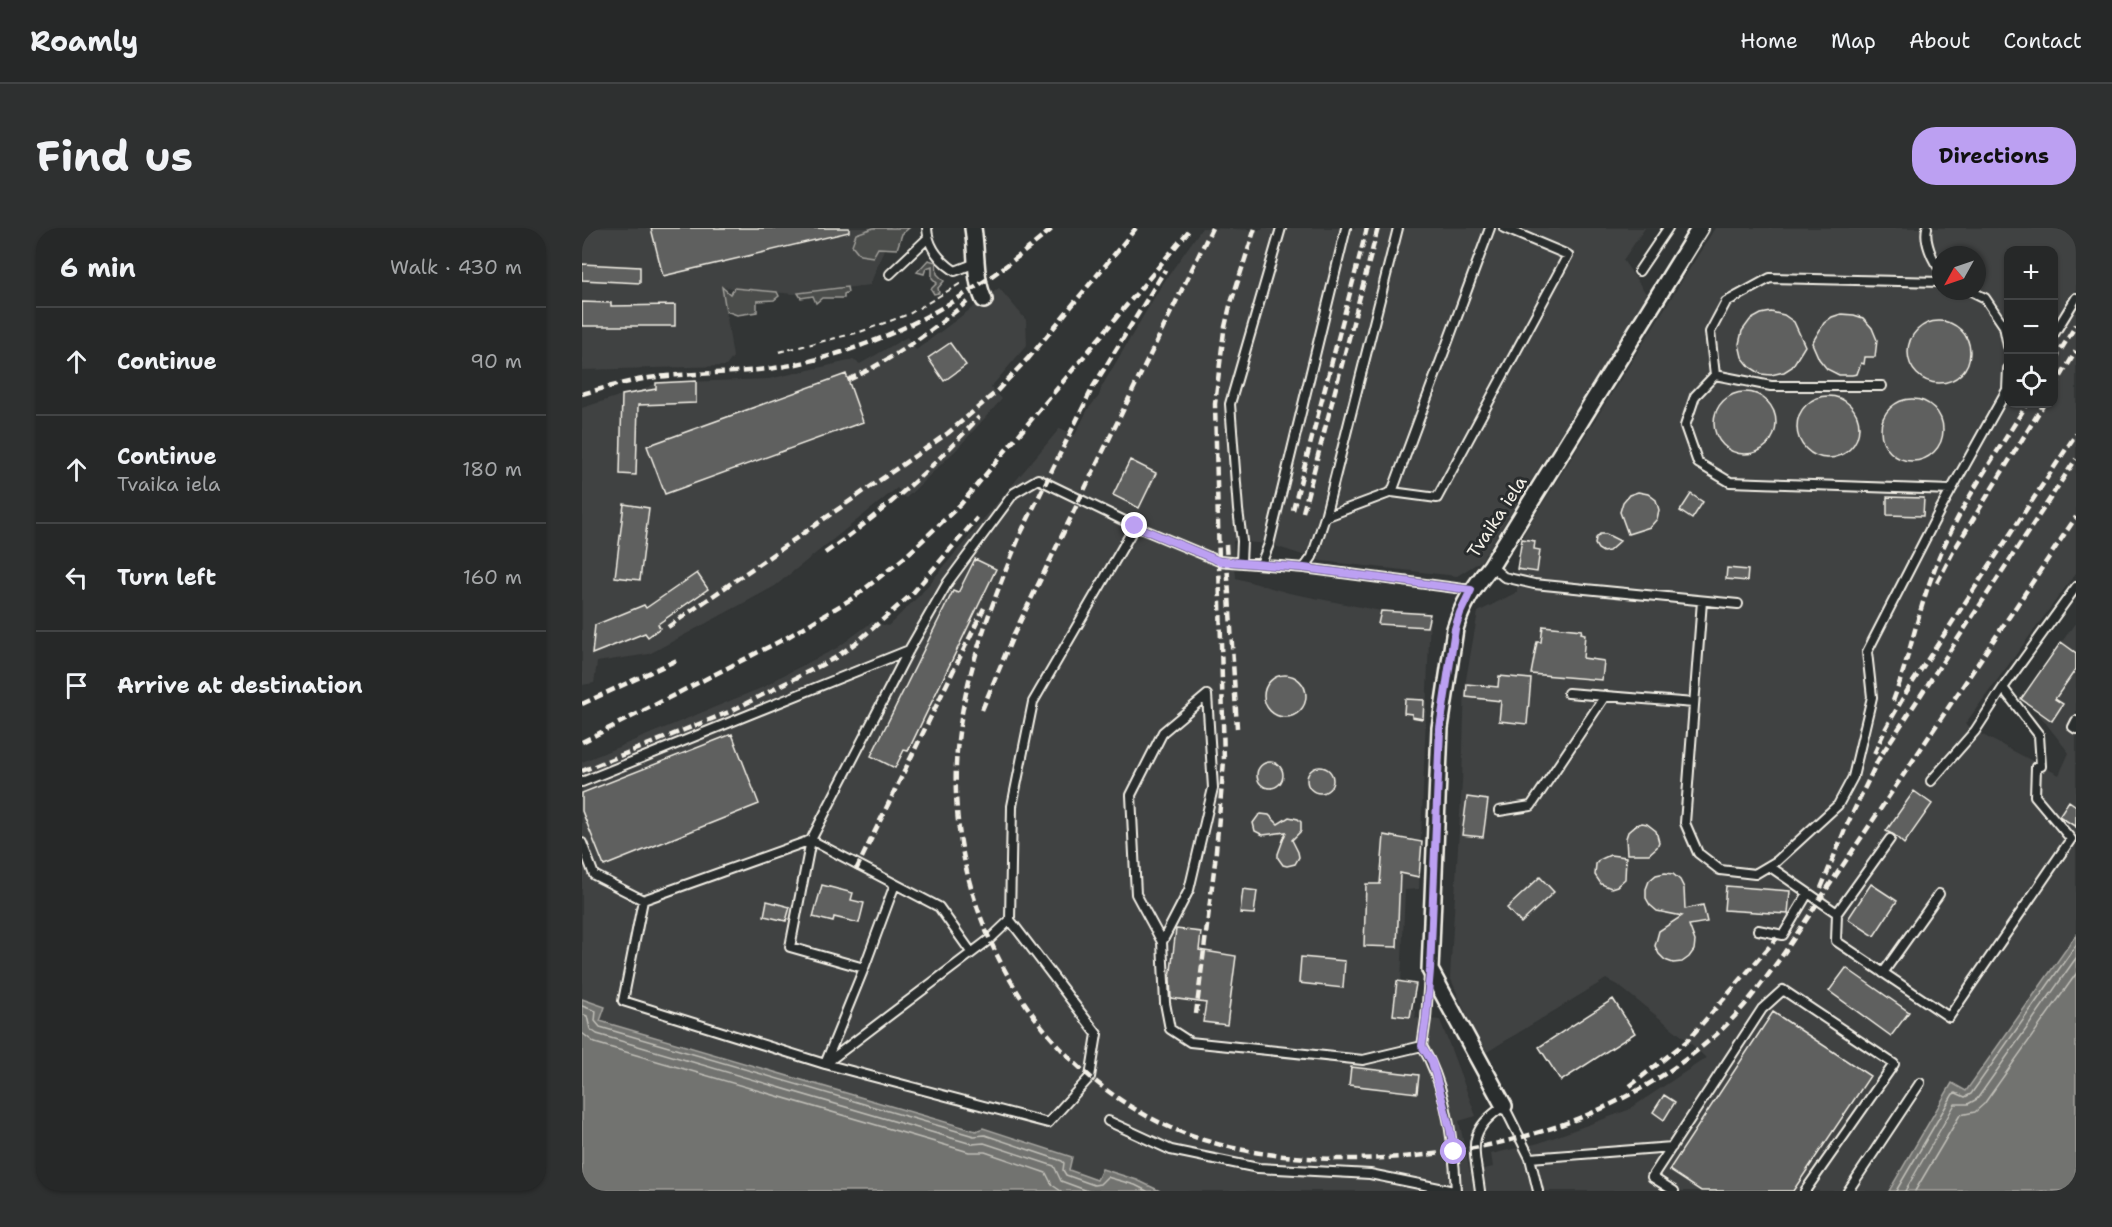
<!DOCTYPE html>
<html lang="en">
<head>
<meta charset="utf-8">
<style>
  :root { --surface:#262828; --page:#2e3030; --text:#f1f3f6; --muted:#a4a6a8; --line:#424445; --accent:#bca0f2 }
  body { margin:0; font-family:"Shantell Sans",sans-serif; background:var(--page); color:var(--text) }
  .controls { position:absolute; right:18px; top:18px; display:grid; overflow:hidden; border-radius:12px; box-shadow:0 2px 4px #0004 }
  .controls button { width:54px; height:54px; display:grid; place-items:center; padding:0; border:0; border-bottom:2px solid var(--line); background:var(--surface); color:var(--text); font:30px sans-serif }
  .compass { position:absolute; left:1350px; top:18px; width:54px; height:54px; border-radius:50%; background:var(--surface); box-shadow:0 2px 4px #0004; rotate:230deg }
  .stop { position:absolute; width:18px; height:18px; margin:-14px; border:4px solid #bca0f2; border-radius:50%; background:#fff }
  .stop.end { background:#bca0f2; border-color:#fff; box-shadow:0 2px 6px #0008 }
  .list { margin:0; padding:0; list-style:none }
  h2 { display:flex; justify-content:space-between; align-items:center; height:78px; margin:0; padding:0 24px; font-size:26px }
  h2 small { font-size:20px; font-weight:400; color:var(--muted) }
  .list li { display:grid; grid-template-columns:39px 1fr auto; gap:18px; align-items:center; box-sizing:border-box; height:108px; padding:0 24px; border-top:2px solid var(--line) }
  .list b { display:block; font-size:22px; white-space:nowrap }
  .list p { margin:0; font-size:20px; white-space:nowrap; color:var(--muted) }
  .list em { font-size:20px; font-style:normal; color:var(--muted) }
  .icon { flex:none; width:33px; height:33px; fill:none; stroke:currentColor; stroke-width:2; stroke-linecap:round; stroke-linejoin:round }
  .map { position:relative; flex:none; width:1494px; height:963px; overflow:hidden; border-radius:24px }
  header { display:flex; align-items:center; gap:36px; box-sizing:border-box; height:84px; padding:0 30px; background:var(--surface); border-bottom:2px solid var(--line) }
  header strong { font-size:28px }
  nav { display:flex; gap:33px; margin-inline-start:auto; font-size:21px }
  .intro { display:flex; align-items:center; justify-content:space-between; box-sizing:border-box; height:144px; padding:0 36px }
  h1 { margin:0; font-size:42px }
  .button { padding:15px 27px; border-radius:24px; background:var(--accent); color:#111; font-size:21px; font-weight:700 }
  main { display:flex; gap:36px; padding:0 36px }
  aside { flex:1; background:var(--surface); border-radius:24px; box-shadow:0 2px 4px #0004 }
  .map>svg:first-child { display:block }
  .built { fill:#404242; fill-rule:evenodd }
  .green { fill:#4b4d4c; stroke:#a09f9a; stroke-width:1.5 }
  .water { fill:#727370; stroke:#a6a5a0; stroke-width:1.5 }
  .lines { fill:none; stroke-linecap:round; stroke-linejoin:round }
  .shore { stroke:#c0bfb8; stroke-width:1.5 }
  .building { fill:#5f605f; stroke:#f4f1e8; stroke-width:1.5 }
  .service-casing { stroke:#f4f1e8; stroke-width:12 }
  .minor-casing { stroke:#f4f1e8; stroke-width:20 }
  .path { stroke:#f4f1e8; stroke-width:2; stroke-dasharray:6 4.5; stroke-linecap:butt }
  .service { stroke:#2a2d2e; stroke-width:8 }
  .minor { stroke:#2a2d2e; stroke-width:15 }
  .rail { stroke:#f4f1e8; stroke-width:4.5; stroke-dasharray:9 4.5; stroke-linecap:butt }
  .route { stroke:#bca0f2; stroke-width:8 }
  .labels { text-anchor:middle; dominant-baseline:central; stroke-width:6; stroke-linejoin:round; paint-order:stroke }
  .street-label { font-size:18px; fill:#f4f1e8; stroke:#2a2d2e }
</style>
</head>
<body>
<header>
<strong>Roamly</strong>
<nav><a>Home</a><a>Map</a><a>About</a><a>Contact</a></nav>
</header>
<div class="intro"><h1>Find us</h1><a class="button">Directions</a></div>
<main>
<aside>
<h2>6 min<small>Walk · 430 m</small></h2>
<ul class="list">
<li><svg class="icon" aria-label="ahead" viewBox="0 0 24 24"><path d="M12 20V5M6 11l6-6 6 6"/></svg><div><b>Continue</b></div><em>90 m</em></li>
<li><svg class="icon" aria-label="ahead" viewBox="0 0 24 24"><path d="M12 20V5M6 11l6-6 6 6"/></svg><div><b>Continue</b><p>Tvaika iela</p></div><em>180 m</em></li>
<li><svg class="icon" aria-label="left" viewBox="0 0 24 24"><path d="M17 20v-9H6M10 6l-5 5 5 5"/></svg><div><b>Turn left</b></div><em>160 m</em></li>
<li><svg class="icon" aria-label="arrive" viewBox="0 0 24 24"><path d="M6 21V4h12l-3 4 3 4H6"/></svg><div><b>Arrive at destination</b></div></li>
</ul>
</aside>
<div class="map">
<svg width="1494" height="963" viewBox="0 0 1494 963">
  <rect width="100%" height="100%" fill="#323535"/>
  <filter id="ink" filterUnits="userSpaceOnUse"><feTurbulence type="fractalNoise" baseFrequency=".0167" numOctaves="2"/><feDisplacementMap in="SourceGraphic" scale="12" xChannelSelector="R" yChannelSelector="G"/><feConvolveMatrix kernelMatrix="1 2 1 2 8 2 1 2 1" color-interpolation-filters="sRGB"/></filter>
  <g filter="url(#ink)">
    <path class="built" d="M0,0H321L304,16L288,57L212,66L140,59L151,129L144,138L0,142Z
      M620,0L680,2L681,0H1063L1041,32L1065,67L899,333L875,348L739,333L687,316L651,313L654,350L707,365L799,383L848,386L837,661L823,662L819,754L827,782L834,783L833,790L858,792L894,888L877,893L888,944L911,939L909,926L957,915L1046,882L1124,830L1105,812L1037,758L1024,751L905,824L888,795L868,749L880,554L883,457L896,384L935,364V341L940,311L943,304L1133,0H1494V345L1383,496L1393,503L1477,547L1487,525L1442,467L1494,394V707L1384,864L1370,856L1307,963H578L555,952L520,941L515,952L487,942L489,929L402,900L394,903L18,793L23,779L0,771V534L184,458L198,449L255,420L290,394L306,398L338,367L478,200L493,207L506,181L517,168L520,158L579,58ZM1426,22H1472V176H1426ZM1359,27H1395V63H1359Z
      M417,60L444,92L445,117L409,159L420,171L374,222L324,270L315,260L193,358L67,426L15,434L12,455L0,457V180L40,167L59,163L74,155L187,151L271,132L278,136L325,109L334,122Z"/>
    <path class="green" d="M291,0H327L320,6L315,21L296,20L291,29L278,27L270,17L274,6Z
      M346,32L354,34L355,46L362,53L356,60L357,65L352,66L349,61L355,55L350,50V38L344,40L342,46L335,44Z
      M140,59L148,66L152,60L195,64L197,68L192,72L175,73V84L155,87L144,83Z
      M265,59L266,64L262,66V70H240L234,75L231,68L219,70L216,65Z"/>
    <path class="water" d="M1494,707V963H1307L1370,855L1384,863Z
      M0,771L23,779L18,793L394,903L401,900L490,929L487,942L515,952L520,941L555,952L578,963H0Z"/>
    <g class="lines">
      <path class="shore" d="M0,778L14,783L13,793L18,799L392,908L403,907L480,933L482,935L481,942L484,947L512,957L518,956L525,949L553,957L565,963
        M0,786L5,788L8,801L15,806L390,916L402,915L472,938L479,953L506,963
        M0,805L13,815L387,924H403L464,945L470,957L479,963
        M1314,963L1371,866L1374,865L1383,869L1389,866L1494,717
        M1323,963L1373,876H1386L1395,871L1494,730
        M1333,963L1378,887L1393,884L1402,876L1494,746"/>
    </g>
    <path class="building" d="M69,0H267V4L81,48Z
      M0,36L58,39V55L0,52Z
      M0,74L29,75V78L93,77V98H0Z
      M1189,84L1202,87L1212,94L1223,118L1210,139L1202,144L1189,147L1179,146L1168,139L1160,129L1157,116L1160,103L1168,92L1179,86Z
      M1259,86L1272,87L1281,90L1290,100L1295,112L1293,129H1283L1282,136L1279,135L1275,146L1270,147H1257L1245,141L1237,131L1230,115L1242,95L1250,89Z
      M1326 124a31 31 0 1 1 62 0a31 31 0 1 1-62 0Z
      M368,115L384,137L362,153L346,130Z
      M264,146L281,194L83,266L65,218Z
      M114,153V175L56,177L54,247L38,246L40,167L74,161V155Z
      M1132 195a31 31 0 1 1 62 0a31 31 0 1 1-62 0Z
      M1215 199a31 31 0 1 1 62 0a31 31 0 1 1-62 0Z
      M1299 202a31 31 0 1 1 62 0a31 31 0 1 1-62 0Z
      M548,232L574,245L557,280L531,267Z
      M1056,264L1066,266L1074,272L1077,282L1075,291L1068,299L1046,306L1038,284L1041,274L1047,267Z
      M1109,266L1121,274L1110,291L1098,283Z
      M1305,269L1342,270L1341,288L1305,287Z
      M42,276L67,280L58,352L33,349Z
      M1018,306H1024L1038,313L1027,323L1021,324L1016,321L1013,316L1014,310Z
      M940,311L953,313L952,321L958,322L955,344L935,341Z
      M393,331L414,341L326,523L322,522L313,540L289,528L371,363L376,365Z
      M1145,340L1166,342L1165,353L1144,351Z
      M115,345L126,361L76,396L78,400L66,409L63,405L10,426L13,397L62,377L64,380Z
      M799,383L848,386L845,399L796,396Z
      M961,398L1000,402L999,405L1003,406L1001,430L1022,433L1020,452L949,446L955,414H959Z
      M1479,414L1494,425V441L1473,471L1481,476L1470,493L1439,471Z
      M682 468a21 21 0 1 1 42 0a21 21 0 1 1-42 0Z
      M917,448L949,451L945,496L917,493L919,473L884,469L885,456L916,459Z
      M823,471L842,472L841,491L830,489V486L822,485Z
      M150,506L177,576L22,638L0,583V565Z
      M675 547a13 13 0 1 1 26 0a13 13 0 1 1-26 0Z
      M725 552a13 13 0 1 1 26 0a13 13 0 1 1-26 0Z
      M1332,563L1350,576L1322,616L1312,607L1304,603Z
      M885,569L906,572L901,609L880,607Z
      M1487,573L1494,578V599L1477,588Z
      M679,586L687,587L696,596L707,589L716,591L719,594V603L710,612L716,624L717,629L713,636L705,638L701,637L696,630V626L704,604L681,607L673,603L671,595L676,588Z
      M1060,595L1065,596L1074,603L1077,614L1075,619L1067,626H1045L1044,610L1046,604L1054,597Z
      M802,607L840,614L837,649L818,645L815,719L782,718L784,656H798Z
      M1028,627L1044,629L1043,651L1035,658L1029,660L1019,656L1013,647L1014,636L1017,632Z
      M1083,645L1091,646L1098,652L1102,660L1103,681L1121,677L1125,694L1107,697L1113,713L1112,722L1107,729L1100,734L1091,735L1083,732L1077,726L1073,718L1077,703L1100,688L1075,683L1068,677L1064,670V661L1067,653L1074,647Z
      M958,649L972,664L939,695L925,680Z
      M1289,656L1315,673L1292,708L1266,691Z
      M240,657L271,665L269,672L282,675L277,695L252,689L251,694L231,689Z
      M1144,658L1208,663L1206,686L1142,682Z
      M661,661L675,663L672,686L658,685Z
      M185,673L208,679L204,693L182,688Z
      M594,701L619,704L617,722L654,728L645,797L621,794L624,775L589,770L588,751Z
      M719,729L763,733L761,760L717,755Z
      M1264,740L1327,784L1309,808L1247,763Z
      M815,753L834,756L828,789L811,787Z
      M1031,771L1053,805L979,853L957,819Z
      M1191,784L1288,848L1211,963H1119L1087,942Z
      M769,839L837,847L835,865L767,857Z
      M1082,867L1093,874L1082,892L1071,884Z"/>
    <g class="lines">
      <defs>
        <path id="service" d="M345,0C346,19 358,33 373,43L394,35
          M1345,0C1342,12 1350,33 1359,42
          M1057,43L1086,0
          M308,46L346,10
          M1389,63L1403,70L1422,98L1426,118
          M1472,106L1494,70
          M1133,147L1128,104L1144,74L1188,50L1359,54
          M1300,158H1189L1133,147L1113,168L1103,198L1116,235L1148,254L1369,262
          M1425,162L1426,141
          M810,264L855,270L986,27L922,0
          M743,289L810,264L908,0
          M659,334L660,313L656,282L648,176L699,0
          M679,336L687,316L764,0
          M909,338L922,349L952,356L1156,376
          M722,340L730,329L743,289L816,0
          M1120,373L1103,595L1116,625L1138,642L1173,646L1195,633L1256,577L1271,549L1290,469L1285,424L1358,282L1426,160
          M986,465L1112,475
          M1494,493L1491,499L1494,501
          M1349,553L1393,503L1421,460L1494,359
          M0,554L327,422
          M917,583L949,578L1023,468
          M0,615L12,647L61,672L229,612L357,679L389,724
          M1187,638L1255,685L1308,611
          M61,672L41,773L243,836L282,740L208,719L229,612L327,422L366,354L432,265L456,251L553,298L637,333L722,340L889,362
          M1255,685L1254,713L1367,789L1489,611L1453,568L1454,539L1459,538L1457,507L1421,460
          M428,692L515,806L508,849L466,895L243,836L408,711L428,692L430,578L451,474L553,298
          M1176,702L1201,707L1226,665
          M580,714L554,666L549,567L581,504L625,467L631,560L607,662L580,714L583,775L588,801L608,814L781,832L840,818L844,791L847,747
          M282,740L313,656
          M1301,745L1357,666
          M840,818C864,858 872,916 874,963
          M526,893L589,922L676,940L788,946L872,963
          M948,930L1090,919
          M898,963C893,922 882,904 922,878L948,930L956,963
          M1092,963L1070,949L1180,781L1201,762L1312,836L1223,963
          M1266,963L1338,855"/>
        <path id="minor" d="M391,0C395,24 392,50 402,72
          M922,878L848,742L858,500L873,401C881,375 892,359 909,338L1118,0"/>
      </defs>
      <use href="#service" class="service-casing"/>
      <use href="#minor" class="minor-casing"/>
      <path class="path" d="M197,124L278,104L327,86L381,54"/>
      <use href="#service" class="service"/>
      <use href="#minor" class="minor"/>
      <path class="rail" d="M445,132L554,0
        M1472,133L1494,97
        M266,152C310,132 348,104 385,74
        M1472,160L1494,123
        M0,166C22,160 44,154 67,150C103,145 140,146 176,142C288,130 388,72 471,0
        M711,282L785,0
        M721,284L796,0
        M442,298C410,374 378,454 374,537C368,691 459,853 607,907C678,933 758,934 833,928C944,918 1051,881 1136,805C1161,782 1182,753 1202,725L1494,289
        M439,305L511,159L583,42
        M644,317L655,500
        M243,325C300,285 350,241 397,189
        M1355,355L1372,322L1462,176
        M86,399L366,205L413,165L450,126
        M1311,473C1327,431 1335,387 1351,345C1373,284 1412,230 1445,176
        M0,476L97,431
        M400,482L431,408L630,0
        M0,514L204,410L271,370L323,329L379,276L609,0
        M1292,526L1304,500L1325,463L1494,206
        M0,543L147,484L253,430L275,414L330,366L395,290
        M274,642L402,380
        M1239,660L1264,599L1296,532L1494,231
        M614,786L633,634L642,533L633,176L642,103L648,78L673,0
        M1048,858L1105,813L1195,710"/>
    </g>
  </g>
  <g class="lines" filter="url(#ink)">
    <path class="route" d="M553,298L637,333L722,340L889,362L878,385L873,401L858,500L848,742L844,791L840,818L850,834L868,901L872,924"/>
  </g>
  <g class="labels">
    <g class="street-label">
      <text transform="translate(915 289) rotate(-57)">Tvaika iela</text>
    </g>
  </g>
</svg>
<div class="controls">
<button>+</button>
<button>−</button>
<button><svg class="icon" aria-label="locate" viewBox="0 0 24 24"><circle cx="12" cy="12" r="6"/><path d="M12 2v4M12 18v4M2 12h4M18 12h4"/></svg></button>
</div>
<svg class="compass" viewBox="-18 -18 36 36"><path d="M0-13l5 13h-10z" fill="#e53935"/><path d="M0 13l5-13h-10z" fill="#a4a6a8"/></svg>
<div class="stop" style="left:872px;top:924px"></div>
<div class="stop end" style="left:553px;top:298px"></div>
</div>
</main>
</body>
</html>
